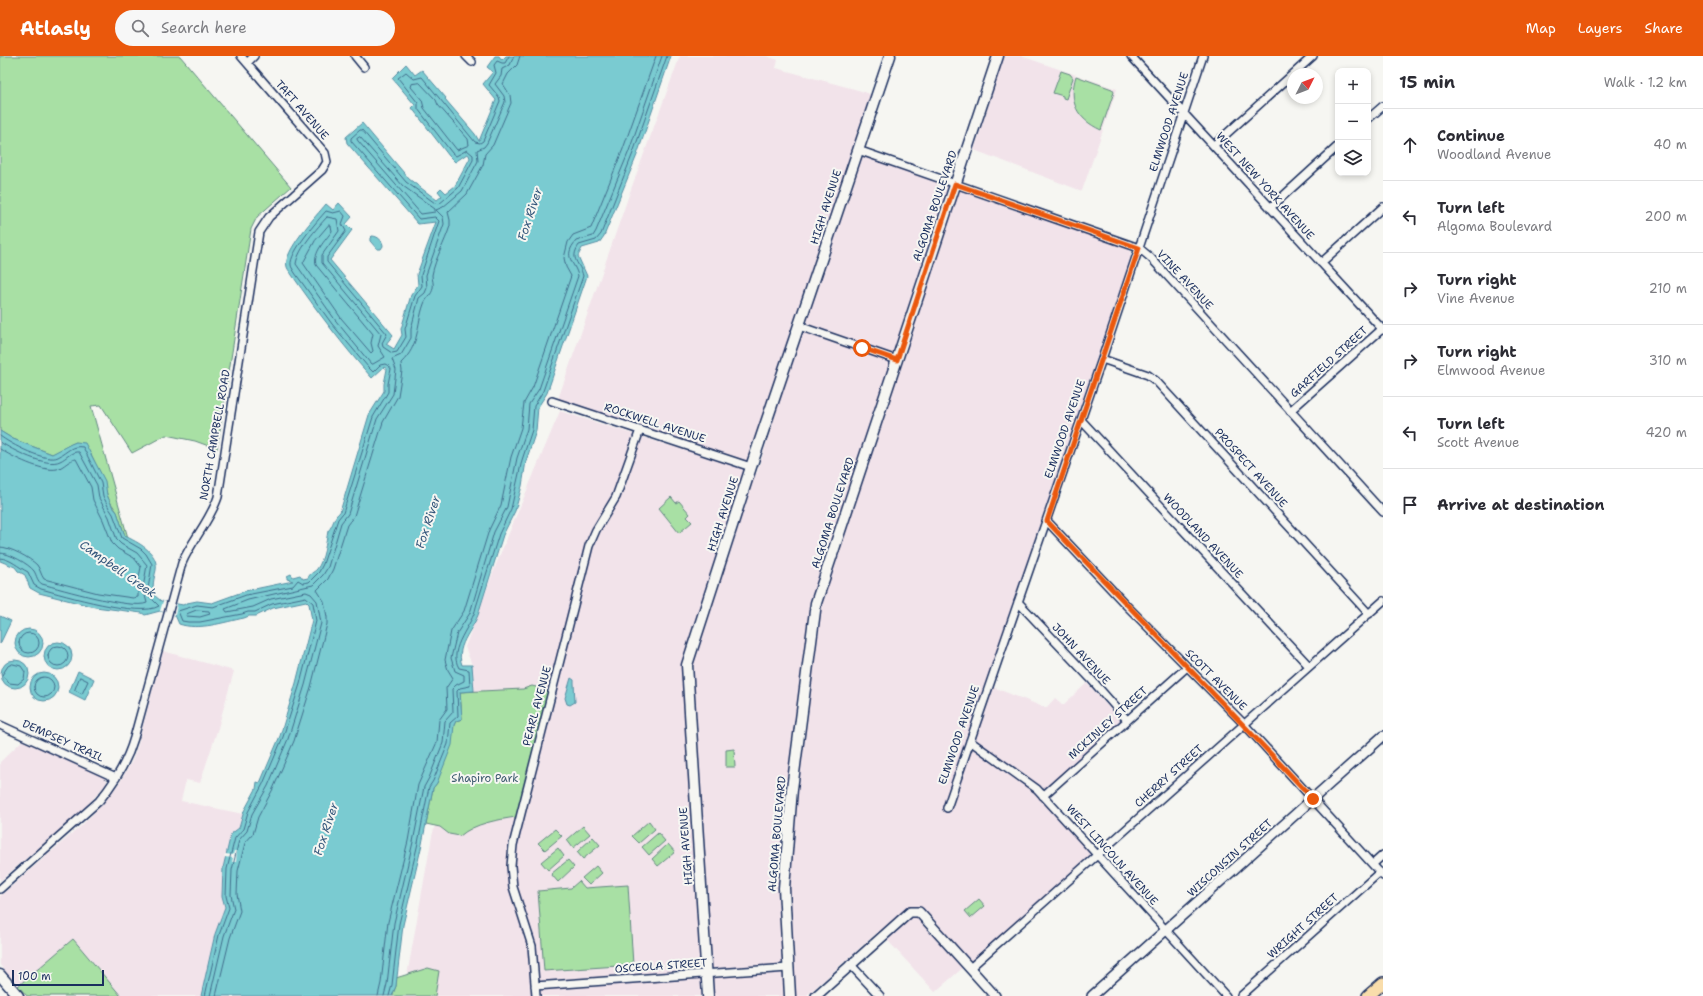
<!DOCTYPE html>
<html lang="en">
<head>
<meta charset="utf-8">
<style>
  :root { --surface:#fff; --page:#f7f7f7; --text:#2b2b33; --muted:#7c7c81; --line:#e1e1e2; --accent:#ea580c }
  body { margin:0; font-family:"Shantell Sans",sans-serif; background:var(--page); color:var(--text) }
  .controls { position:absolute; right:12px; top:12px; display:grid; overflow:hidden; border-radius:8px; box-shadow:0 2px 6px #0003 }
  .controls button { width:36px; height:36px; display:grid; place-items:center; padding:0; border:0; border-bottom:1px solid var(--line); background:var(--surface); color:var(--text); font:20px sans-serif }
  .compass { position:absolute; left:1287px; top:12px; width:36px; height:36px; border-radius:50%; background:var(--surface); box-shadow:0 2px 6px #0003; rotate:48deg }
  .scale { position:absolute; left:12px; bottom:10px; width:92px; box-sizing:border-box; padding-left:4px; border:2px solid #1b2f5e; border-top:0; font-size:11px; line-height:14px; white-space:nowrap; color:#1b2f5e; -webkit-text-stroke:3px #f6f6f2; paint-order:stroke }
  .stop { position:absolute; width:12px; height:12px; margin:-9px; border:3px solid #ea580c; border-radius:50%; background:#fff }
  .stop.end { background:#ea580c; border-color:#fff; box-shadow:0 1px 4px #0008 }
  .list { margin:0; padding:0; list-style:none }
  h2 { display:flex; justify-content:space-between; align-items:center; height:52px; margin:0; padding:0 16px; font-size:17px }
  h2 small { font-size:13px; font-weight:400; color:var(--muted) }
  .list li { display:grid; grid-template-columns:26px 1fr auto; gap:12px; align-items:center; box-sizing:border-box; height:72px; padding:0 16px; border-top:1px solid var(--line) }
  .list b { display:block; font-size:15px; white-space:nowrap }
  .list p { margin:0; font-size:13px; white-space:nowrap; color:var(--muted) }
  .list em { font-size:13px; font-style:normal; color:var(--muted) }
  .icon { flex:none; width:22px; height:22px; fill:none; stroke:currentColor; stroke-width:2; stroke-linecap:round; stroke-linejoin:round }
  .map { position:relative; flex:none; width:1383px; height:940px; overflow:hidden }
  header { display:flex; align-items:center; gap:24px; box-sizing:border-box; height:56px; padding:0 20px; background:var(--accent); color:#fff }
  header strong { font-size:19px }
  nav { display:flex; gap:22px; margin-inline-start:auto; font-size:14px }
  .search { width:280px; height:36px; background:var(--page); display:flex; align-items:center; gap:10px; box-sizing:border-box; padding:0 14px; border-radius:22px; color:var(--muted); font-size:15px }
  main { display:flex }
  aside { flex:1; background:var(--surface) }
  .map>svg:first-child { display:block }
  .built { fill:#f2e3ea }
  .green { fill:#a8e0a4; stroke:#628881 }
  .water { fill:#7acbd1; stroke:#548da3 }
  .pier { fill:#f6f6f2 }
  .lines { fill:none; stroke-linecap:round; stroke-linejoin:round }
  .shore { stroke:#416d8c; stroke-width:1 }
  .minor-casing { stroke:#1b2f5e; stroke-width:10 }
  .tertiary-casing { stroke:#1b2f5e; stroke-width:12 }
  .secondary-casing { stroke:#1b2f5e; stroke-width:13 }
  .primary-casing { stroke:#1b2f5e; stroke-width:14 }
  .minor { stroke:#f6f6f2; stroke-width:7 }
  .tertiary { stroke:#f6f6f2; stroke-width:9 }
  .secondary { stroke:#f6f6f2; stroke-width:10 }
  .primary { stroke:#f9ddab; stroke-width:11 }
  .route { stroke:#ea580c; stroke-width:5 }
  .labels { text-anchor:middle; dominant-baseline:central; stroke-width:4; stroke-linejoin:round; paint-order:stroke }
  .street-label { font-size:11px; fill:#1b2f5e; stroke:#f6f6f2 }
  .park-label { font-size:11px; fill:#3e5b70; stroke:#f6f6f2 }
  .water-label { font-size:12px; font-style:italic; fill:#33567b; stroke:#f6f6f2 }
</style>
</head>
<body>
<header>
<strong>Atlasly</strong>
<div class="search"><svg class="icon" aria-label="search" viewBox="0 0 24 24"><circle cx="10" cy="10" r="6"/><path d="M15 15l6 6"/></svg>Search here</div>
<nav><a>Map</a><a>Layers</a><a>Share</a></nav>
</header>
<main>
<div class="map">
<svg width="1383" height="940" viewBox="0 0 1383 940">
  <rect width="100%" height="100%" fill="#f6f6f2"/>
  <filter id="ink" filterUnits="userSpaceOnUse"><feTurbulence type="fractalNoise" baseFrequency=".025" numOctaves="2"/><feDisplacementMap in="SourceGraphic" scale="8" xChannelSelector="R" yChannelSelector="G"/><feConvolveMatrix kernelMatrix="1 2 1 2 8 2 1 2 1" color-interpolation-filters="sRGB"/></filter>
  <g filter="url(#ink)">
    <path class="built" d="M680,0H766L778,4L776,12L858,34L876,40L858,93L1128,192L1130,195L1131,199L1127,214L985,628L1046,652L1055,642L1063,649L1087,627L1120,664L1121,666L1047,733L1039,742L1093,799L935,936L879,875L806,940H400L408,914L432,780L474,635L472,609L465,591L497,506L560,355L757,417L847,129L751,411L557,346L631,133Z
      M1004,0H1021L1117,33L1082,135L974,94Z
      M163,595L234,615L218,672L200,727L186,724L181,745L243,758L239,772L231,778L223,812L222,840L225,851L215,878L201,940H27L0,909V840L81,770L103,748L120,726L132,705L137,692Z
      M23,684L104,720L107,725L106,728L85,752L0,825V706Z"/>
    <path class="green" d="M0,0H180L291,131L257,161L251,173L217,393L195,385L166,379L132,397L101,349L91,350L128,482L125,480L117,456L109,444L99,415L91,398L76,386C67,389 61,396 52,398L13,383L0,375Z
      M1061,15L1070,18L1073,22L1066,43L1063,42V40L1053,37Z
      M1076,20L1112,33L1114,36L1101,74C1077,63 1068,46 1076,20Z
      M671,441L676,447L679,445L690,458L687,461L692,466L679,477L659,452Z
      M532,630L544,633L551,637L524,742L516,761C497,764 475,767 460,780L449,778L440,771L426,768L433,732L437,727L454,669L456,665L462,663L460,636L523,633Z
      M734,693L735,711H726V694Z
      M649,765L655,773L639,787L632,780Z
      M583,770L590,778L573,792L567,784Z
      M555,773L562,780L545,794L538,787Z
      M658,777L665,785L649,799L642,791Z
      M593,781L600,789L583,803L577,796Z
      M668,788L675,796L658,810L652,803Z
      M558,792L564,800L548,814L541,806Z
      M568,804L574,811L558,826L551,818Z
      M596,810L602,817L589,829L582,822Z
      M579,825L585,832L628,829L633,909L544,915L538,835L571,832Z
      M979,843L985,850L971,862L965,855Z
      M73,883L121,940H27L18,930Z
      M428,912L439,915L435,940H392L396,930V922Z"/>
    <path class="water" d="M495,0H499L502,4L506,0H671L637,99L604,180L599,187L582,192L578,200L587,220L547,337L538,351L536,375L526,405L522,430L515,455L503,479L480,552C477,571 454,588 462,609H472L474,635L460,636L462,663L456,665L454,669L452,689L437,727L433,732L422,788L403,869L396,930L392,940H201L215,878L225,851L222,840L223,812L231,778L239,772L244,755L256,733L257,726L260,727L280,680L296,627L312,564L309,548L306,545L273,552L256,560H249L244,562C224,566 199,575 179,568L175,559L160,555L145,559L142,557L95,551L39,537L30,532L25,519L18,515L15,511L0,505V375L13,383L52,398L71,388L76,386L85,387L105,425L107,439L112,450L117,456L125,480C137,486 159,496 156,514C154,523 152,529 154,539L161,545L183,549L187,547L197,545L212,547L245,535L293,525L287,523V520L291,518L293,521L300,519L303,523L308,522C310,517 313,517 317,513C324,504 326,486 328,475C334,469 333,461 340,456L369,359L384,335V328L387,313L384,311L372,322C343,290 317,255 292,219C291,217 288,214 287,211C282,196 317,159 326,148L333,154L339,147L352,161L346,168L352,174L330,204L393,279L386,288L394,293L402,279L401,273L411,239L418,229L417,218L436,166L418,168L347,87L346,81L362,67L409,123L437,144L442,140L438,135L441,132L446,137L455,130L470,102L469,99L467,98L455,106L449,100L412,52L415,49L392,22L406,8L415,19L422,14L446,42L445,43L475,78L479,85L496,44L483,28L493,16L487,11Z
      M372,180C378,180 383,185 383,190L381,193H377L370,185V182Z
      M0,560L11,565L0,588Z
      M15 587a14 14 0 1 1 28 0a14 14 0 1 1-28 0Z
      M44 600a14 14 0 1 1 28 0a14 14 0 1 1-28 0Z
      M1 618a14 14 0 1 1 28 0a14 14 0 1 1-28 0Z
      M78,615L94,623L85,644L69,636Z
      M30 631a14 14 0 1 1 28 0a14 14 0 1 1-28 0Z
      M571,622L574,624V627L575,646L570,649L567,648L565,642Z"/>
    <path class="pier" d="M163,545L177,548L175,559L160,555Z
      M234,795H237L236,806H232L233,802L224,801L225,798L233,799Z"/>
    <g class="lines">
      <path class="shore" d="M420,27L436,44L438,49L468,83L469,89L457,94L424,52L422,44L411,31L412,28Z
        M360,81L403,130L435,153V156L421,158L358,85L357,83Z
        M327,161L337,163L339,175L322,199V207L381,278L378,290L385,301L373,308H371L336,265L296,208C298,193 317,172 327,161Z
        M329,169L331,170L332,175C325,185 313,196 316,209L373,278L371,287L373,295L371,297L341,262L303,207L315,185Z
        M0,380C10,388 47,407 58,401C68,396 71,389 83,391L101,427L103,440L109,452L113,458L122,482L141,493L146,498L152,508L148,533L150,541L159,550C140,562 64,539 41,533L34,529L28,516C18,511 11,503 0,502
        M0,386C12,394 47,412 60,405C67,402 71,395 79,396L97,429L99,442L109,461L117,484L121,488L137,497L147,509L143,532L147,547C132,554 61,533 42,528C37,525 37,520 34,515C29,508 9,497 0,497
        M0,393C12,401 43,416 57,413C64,411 70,403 76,403L91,431L93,444L103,464L112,487L118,493L134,502L141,511L138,526V541L133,542L98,537L44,523C41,519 40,513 37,509C30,502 10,491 0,491
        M197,554L209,555L210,558L200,561L186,560L187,558Z
        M19 587a10 10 0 1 1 20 0a10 10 0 1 1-20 0Z
        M48 600a10 10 0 1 1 20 0a10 10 0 1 1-20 0Z
        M13,608L21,610L25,616L24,623L18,628L9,627L2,619L8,610Z
        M34 631a10 10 0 1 1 20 0a10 10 0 1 1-20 0Z
        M80,621L88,625L82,638L75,634Z
        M205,940L219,879L229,852L226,840L227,813L235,782L243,773L248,756L263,728L283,681L300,628L316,565L313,547L306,541L272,548L255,556H248L242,558L200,566H188L182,565L178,555L197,549L213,551L246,539L293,530L298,524L303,527L309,526L319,516L323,508L338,463L343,457L373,361L388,336V328L391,313L389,310L385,308L380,309L373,316L368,311L332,268L295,217C294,215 291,211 291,209C289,197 318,164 326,155L333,157L341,155L345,160L342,168L346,175L327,201V206L387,278L382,287L383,291L392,297L397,296L406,281L405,273L415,240L422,230L421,219L439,165L435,161L419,163L351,85V82L360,74H362L406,126L435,147L439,148L458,132L473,104V99L467,94L456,100L452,97L418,53V47L398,22L406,16L414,23L422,21L475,86L480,87L483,85L500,45L499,41L489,29L496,17L494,9L497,5L502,7H505L509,0
        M210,940L224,880L234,853L231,839L232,814L239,784L247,775L252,758L268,730L288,683L305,629L321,567L317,545L311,538L306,536L271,543L253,551L227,556L225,553L248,544L313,529L323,519L328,511L341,467L348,458L377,363L393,338L396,314L392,303L401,299L411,282V273L419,242L425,237L427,232L426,219L444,168L443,161L436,154L443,151L462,135L478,105L477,94L484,91L487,87L505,46L504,40L495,28L501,20L502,13L510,9L514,0
        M216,940L230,882L240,855L237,838L238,815L245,787L253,778L258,761L273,733L294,685L311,631L327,568V561L324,545L317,534L328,523L333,513L347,469L354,460L383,366L398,340L402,315L401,307C420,289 416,270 424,248C426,242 432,239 433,232C434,227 432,224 432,219C435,203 445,186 450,170V164L448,156L467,138L483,109L485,98L493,89L511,47L510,39L503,28L508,18L517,9L520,0
        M378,940L381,927L388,866L408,785L418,729L437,686L439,664L447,653L446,632L453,622L448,614L445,604L451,575L464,555L489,474L501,449L511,401L521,372L524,347L533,331L571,220L566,211L564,202L568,186L573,179L591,172L623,93L656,0
        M384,940L387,928L394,867L413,786L424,731L429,722L443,687L445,665L453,656L452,633L456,629L464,625V619L455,615L451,602L457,577L470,557L494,476L507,451L517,402L527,373L529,348L539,333L578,220C575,206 562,201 576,185L593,180L596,175L629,95L662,0
        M389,940L392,929L399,868L418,787L429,731L433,725L448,688L450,667L458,660L457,635L460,632L470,630L469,614L459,612C447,592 473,569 476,551L499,478L511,453L522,404L532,374L534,350L543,335L583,220C580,206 569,204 579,189L596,184L601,178L633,97L667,0"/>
      <defs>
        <path id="minor" d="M355,0L364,11
          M466,0L472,6
          M1131,0L1383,274
          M247,7L254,0
          M1293,18L1313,0
          M1368,63L1383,50
          M1214,89L1293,18
          M858,94L1139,192L1151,202L1383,456
          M1270,152L1338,90
          M1321,207L1383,151
          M799,270L897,304
          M1102,303L1148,319L1156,325L1369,558
          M552,345L751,411
          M1290,355L1382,273
          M1081,364L1309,610
          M1047,465L1127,550L1244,668L1383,820
          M1018,546L1090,622L1127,664
          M0,669L116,722
          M970,685L1037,733L1226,940
          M1043,740L1187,611
          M947,752L1102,303L1203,0
          M1373,808L1383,799
          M0,833L99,745C115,726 127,706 134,682L182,507C192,484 210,465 218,441L259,176L269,161L322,114L327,106L325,97L241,0
          M850,908L880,940
          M970,912L1383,545
          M535,930L788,912
          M536,940L532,890L513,831L511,810L513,789L589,490L596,474L616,441L640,374
          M1241,940L1380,816"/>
        <path id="tertiary" d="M816,940L910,856H919L995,940
          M1092,940L1383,680"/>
        <path id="secondary" d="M0,919L18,940
          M708,940L687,609L751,411L890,0
          M790,940L784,832L792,733L816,547L998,0"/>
        <path id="primary" d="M1368,940L1383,927"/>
      </defs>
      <use href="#minor" class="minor-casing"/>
      <use href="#tertiary" class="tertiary-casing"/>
      <use href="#secondary" class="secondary-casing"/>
      <use href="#primary" class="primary-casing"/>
      <use href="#minor" class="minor"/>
      <use href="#tertiary" class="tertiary"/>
      <use href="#secondary" class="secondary"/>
      <use href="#primary" class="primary"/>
    </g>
  </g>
  <g class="lines" filter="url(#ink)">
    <path class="route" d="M862,292L897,304L955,128L1139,192L1047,465C1135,558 1226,649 1313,743"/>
  </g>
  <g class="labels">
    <g class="street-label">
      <text transform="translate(302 54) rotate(49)">TAFT AVENUE</text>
      <text transform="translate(1169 66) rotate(-72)">ELMWOOD AVENUE</text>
      <text transform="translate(1265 130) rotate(48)">WEST NEW YORK AVENUE</text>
      <text transform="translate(935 150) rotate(-71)">ALGOMA BOULEVARD</text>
      <text transform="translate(826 151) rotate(-72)">HIGH AVENUE</text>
      <text transform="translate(1185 224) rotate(47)">VINE AVENUE</text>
      <text transform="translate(1329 306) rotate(-42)">GARFIELD STREET</text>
      <text transform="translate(655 367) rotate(18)">ROCKWELL AVENUE</text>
      <text transform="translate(1065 373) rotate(-71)">ELMWOOD AVENUE</text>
      <text transform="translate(215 379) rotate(-80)">NORTH CAMPBELL ROAD</text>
      <text transform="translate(1251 412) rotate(48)">PROSPECT AVENUE</text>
      <text transform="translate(833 457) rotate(-72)">ALGOMA BOULEVARD</text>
      <text transform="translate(723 458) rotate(-72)">HIGH AVENUE</text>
      <text transform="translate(1203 480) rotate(47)">WOODLAND AVENUE</text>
      <text transform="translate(1081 598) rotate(47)">JOHN AVENUE</text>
      <text transform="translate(1216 624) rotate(45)">SCOTT AVENUE</text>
      <text transform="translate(537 650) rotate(-75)">PEARL AVENUE</text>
      <text transform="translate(1108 667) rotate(-42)">MCKINLEY STREET</text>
      <text transform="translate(959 679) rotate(-71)">ELMWOOD AVENUE</text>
      <text transform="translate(63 685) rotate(24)">DEMPSEY TRAIL</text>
      <text transform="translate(1169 720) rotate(-42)">CHERRY STREET</text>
      <text transform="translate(777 778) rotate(-85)">ALGOMA BOULEVARD</text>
      <text transform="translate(686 790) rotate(-94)">HIGH AVENUE</text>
      <text transform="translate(1112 799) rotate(48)">WEST LINCOLN AVENUE</text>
      <text transform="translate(1230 802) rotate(-42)">WISCONSIN STREET</text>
      <text transform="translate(1303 870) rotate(-42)">WRIGHT STREET</text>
      <text transform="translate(661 910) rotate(-4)">OSCEOLA STREET</text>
    </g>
    <g class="park-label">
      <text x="485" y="722">Shapiro Park</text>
    </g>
    <g class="water-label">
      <text transform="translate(530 158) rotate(-72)">Fox River</text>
      <text transform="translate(428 466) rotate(-72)">Fox River</text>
      <text transform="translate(118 513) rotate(35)">Campbell Creek</text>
      <text transform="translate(326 773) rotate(-72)">Fox River</text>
    </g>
  </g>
</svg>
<div class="controls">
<button>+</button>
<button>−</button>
<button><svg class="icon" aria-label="layers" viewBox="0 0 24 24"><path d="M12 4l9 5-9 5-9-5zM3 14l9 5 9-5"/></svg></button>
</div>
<svg class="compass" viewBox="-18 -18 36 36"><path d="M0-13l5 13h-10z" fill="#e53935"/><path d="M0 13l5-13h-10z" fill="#7c7c81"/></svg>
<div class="scale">100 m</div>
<div class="stop" style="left:862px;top:292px"></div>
<div class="stop end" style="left:1313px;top:743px"></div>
</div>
<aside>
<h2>15 min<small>Walk · 1.2 km</small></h2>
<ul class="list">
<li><svg class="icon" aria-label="ahead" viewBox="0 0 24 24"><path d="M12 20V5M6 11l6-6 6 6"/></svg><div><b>Continue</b><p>Woodland Avenue</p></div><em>40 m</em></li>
<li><svg class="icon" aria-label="left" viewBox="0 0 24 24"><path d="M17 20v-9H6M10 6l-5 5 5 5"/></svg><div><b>Turn left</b><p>Algoma Boulevard</p></div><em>200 m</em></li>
<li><svg class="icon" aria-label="right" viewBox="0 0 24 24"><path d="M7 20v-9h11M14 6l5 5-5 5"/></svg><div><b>Turn right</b><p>Vine Avenue</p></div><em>210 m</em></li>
<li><svg class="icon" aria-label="right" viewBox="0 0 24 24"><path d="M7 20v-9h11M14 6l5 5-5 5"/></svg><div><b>Turn right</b><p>Elmwood Avenue</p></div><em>310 m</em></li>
<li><svg class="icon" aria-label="left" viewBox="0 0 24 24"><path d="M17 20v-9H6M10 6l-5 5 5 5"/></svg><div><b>Turn left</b><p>Scott Avenue</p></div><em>420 m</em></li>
<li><svg class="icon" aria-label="arrive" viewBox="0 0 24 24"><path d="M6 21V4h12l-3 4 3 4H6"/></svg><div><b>Arrive at destination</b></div></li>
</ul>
</aside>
</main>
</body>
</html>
